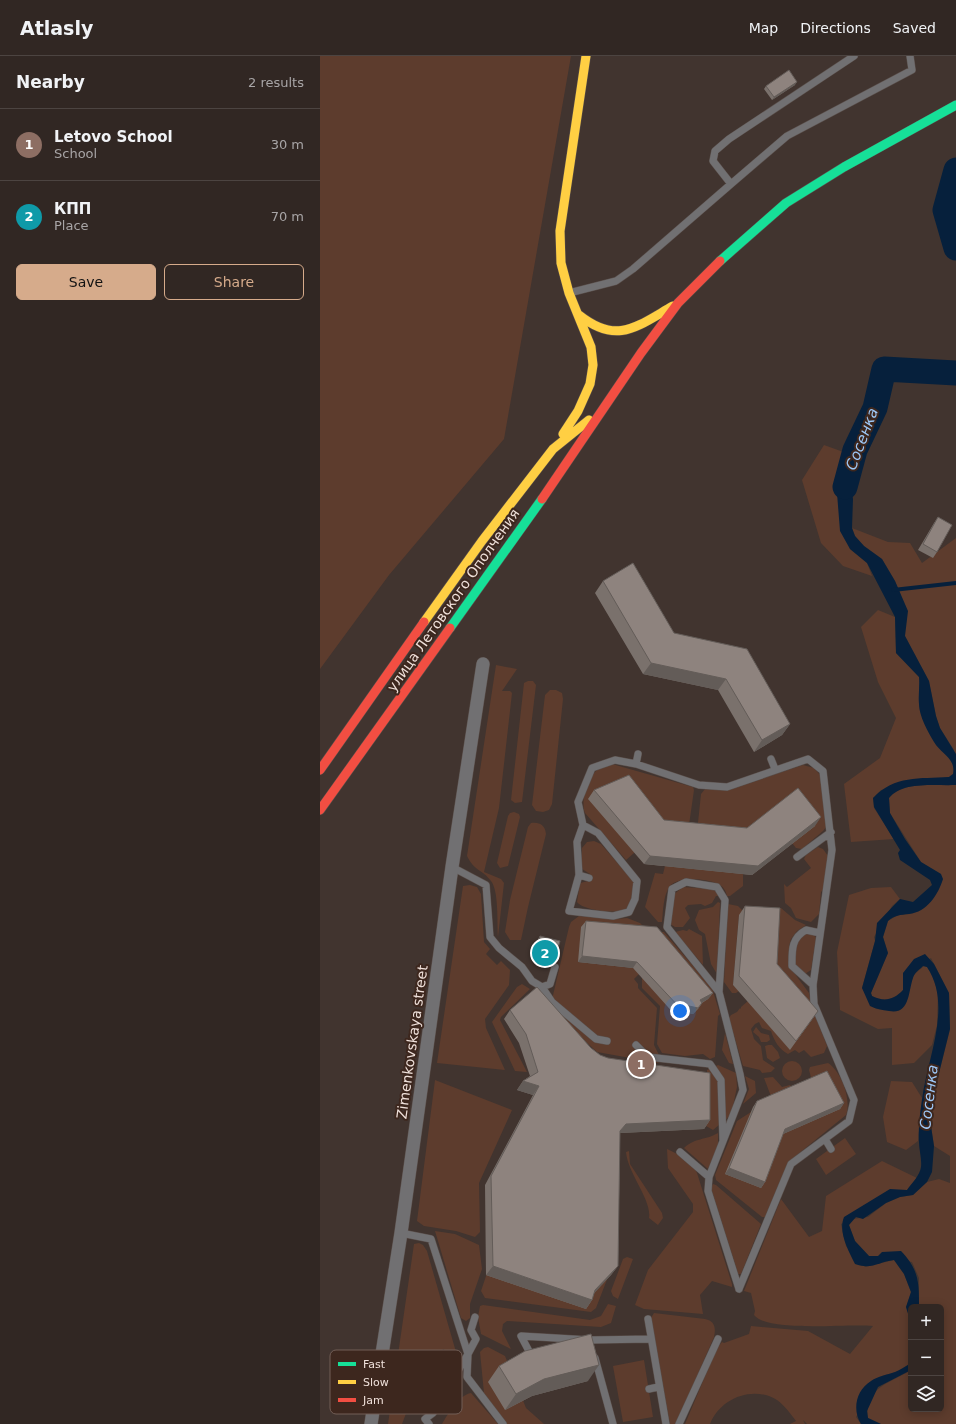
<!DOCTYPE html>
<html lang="en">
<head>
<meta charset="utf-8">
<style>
  :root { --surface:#312723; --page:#3d3330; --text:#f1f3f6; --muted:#a8a5a6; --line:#4c4441; --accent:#d6ab8b }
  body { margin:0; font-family:"DejaVu Sans",sans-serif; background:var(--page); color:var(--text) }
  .controls { position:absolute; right:12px; bottom:12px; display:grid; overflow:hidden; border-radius:6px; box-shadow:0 2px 10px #0003 }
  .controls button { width:36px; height:36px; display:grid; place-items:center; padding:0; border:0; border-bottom:1px solid var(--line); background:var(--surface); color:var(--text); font:20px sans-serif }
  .you { position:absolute; left:360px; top:955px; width:14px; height:14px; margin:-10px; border:3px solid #fff; border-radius:50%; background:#1a73e8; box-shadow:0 0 0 6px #1a73e833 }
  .badge { display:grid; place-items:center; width:26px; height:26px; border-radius:50%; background:var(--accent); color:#fff; font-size:13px; font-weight:700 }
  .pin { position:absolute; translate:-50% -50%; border:2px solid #fff; box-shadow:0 1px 4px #0006 }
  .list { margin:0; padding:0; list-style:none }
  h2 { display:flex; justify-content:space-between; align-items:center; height:52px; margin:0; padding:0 16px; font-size:17px }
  h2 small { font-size:13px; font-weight:400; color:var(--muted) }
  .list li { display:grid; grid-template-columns:26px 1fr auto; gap:12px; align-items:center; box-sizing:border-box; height:72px; padding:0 16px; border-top:1px solid var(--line) }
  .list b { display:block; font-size:15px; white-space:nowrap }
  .list p { margin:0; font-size:13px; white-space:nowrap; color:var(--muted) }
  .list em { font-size:13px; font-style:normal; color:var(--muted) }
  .actions { display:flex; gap:8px; padding:12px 16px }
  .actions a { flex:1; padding:9px 0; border:1px solid var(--accent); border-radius:6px; text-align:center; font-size:14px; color:var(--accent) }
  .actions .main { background:var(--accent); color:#111 }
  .icon { flex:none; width:22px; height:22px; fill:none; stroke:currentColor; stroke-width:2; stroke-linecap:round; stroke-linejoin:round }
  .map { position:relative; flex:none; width:636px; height:1368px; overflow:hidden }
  header { display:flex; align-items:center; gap:24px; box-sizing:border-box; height:56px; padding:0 20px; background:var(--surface); border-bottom:1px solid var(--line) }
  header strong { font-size:19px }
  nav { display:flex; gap:22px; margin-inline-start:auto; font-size:14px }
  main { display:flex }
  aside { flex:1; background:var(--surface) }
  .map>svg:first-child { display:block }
  .green { fill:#5d3c2d }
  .water { fill:#06203c }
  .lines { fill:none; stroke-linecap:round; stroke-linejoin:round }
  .stream { stroke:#06203c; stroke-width:4 }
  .river { stroke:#06203c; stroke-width:25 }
  .lane-casing { stroke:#5b504c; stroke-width:8 }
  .street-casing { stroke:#5b504c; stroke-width:14 }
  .fast-casing { stroke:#5b504c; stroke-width:10 }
  .slow-casing { stroke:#5b504c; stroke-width:10 }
  .jam-casing { stroke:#5b504c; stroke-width:10 }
  .lane { stroke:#717072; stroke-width:7 }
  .street { stroke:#717072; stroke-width:13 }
  .fast { stroke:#16e098; stroke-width:9 }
  .slow { stroke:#ffcf43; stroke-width:9 }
  .jam { stroke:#f24e42; stroke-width:9 }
  .wall { fill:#7a716c }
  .shaded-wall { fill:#635c58 }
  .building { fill:#8e837e; stroke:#635c58 }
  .labels { text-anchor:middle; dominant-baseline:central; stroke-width:4; stroke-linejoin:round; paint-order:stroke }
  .street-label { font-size:14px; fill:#efe0da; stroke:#3d271e }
  .water-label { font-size:15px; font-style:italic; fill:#9ec8f7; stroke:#3d271e }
  .key { fill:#3d271e; stroke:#725e56; stroke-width:1 }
  .key-label { font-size:11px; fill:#efe0da }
</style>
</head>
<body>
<header>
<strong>Atlasly</strong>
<nav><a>Map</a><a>Directions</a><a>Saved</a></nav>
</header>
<main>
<aside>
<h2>Nearby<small>2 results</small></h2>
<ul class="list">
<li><span class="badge" style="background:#8d6e63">1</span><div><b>Letovo School</b><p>School</p></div><em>30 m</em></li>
<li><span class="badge" style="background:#0f9aa8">2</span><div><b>КПП</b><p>Place</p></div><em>70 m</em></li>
</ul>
<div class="actions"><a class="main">Save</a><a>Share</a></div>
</aside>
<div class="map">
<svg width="636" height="1368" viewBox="0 0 636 1368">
  <rect width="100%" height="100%" fill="#41342f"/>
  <path class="green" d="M0,0H251L184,383L69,519L0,613Z
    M504,389L529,398L522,412L530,493L547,507L552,520L523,510L501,487L482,424Z
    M532,472L568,486L590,487L602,507L636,482V1368H561L548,1362C544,1331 571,1327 591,1314V1353H621V1251H599V1222L592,1206L558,1200H549L535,1185L529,1169L533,1163L548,1161L566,1147L580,1141L593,1139L607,1126L619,1123L630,1127V1100L614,1090L609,1057L630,973L629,937L611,902L583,917V934C574,944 564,946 552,940L551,937L568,897L563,881L568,865L578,859L590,858L621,818L601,806L570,757L569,742C583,725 613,730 634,729L633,718L629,721L561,734L553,742L554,752L574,783L531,786L524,728L560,702L576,662L558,626L541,571L558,554L575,561L576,597L599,621V650L633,708L634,694L620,672L616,660L609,625L585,580L580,537L575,525L562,503L544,490L535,480Z
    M176,609L197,613L182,635H190L192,637L179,752L164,816L181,823L184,827L178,881C177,867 179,835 171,825C162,813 155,816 147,800Z
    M208,625H213L216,629L202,746L195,747L191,744L204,627Z
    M230,634H236L242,637L243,643L232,748L229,754L223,756L216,755L212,749L225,639Z
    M292,708L373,731L374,734L368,776L314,797L306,804L265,757C260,746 268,718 280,712C284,710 289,710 292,708Z
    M483,709L494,712L501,720L507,770L503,775L482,793L476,792L472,787L495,769L421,781L377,776L381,738L385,733L409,734Z
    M194,756L199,758L200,761L188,810L180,812L177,807L188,760L190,757Z
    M211,767C220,766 225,769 226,778L208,851L201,884H190L185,876L190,844L208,771Z
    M274,785L281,788L314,826C314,833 311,851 304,854C295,858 262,854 257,846L260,827L268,825L270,818L262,813V792L267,786Z
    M498,791L503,793L508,800L503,834L501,836L499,858L491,866L476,862L471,852L465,847L464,828L467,831L491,812L484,803L486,799Z
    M345,810L423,818V830L410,840H407C406,835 403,830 398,828C387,823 359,820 350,830C343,839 343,856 342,866H338L325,851L335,817L343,818Z
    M150,829L157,831L161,838L164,886L170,893L166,898L177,909L181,905L190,914L189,929L165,963L166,972L185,1014L117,1007L143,830Z
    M363,831L392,833L398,837L399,840H396L392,847L385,850L381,848L368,849L365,852L370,862L363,871H355L350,868L353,839Z
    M571,831L580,843L572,850L554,881L555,885L542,932L556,953L579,955C593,942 586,930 594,919C596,916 601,913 604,910L607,911L612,919L618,936L617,969L612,989L594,1007L572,1009V972L558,973L520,954L517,896L529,839L551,832Z
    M398,846L400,847L397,918L391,908L385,878L379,874L375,864L379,854L393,851Z
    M408,848L418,850L423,855L450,858L461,852L475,864L486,869L477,875L471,883L469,890V910L489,937L491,949L507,990L504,997L491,1001L484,994L479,997L475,994L468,998C459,993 454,985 451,975L442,972L439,966L435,968L431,973L434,983L441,990L443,1004L455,1012L451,1016L442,1017L440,1014L423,1010L409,962L411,959L417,956L420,952L421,953V951L428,945L419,859L413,929L419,935L416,937H412L404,926Z
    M259,860L297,863L307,862L320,867L324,871L258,906L313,912L320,917L314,923L318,928V932L337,952L334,989L341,1003L338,1007L277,996L230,952L249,871L251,866Z
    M369,873L382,880L383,909L355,876L363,874L367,875Z
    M341,876H344L392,932L400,958L398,960L395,1001L390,1003L383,998L365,1000L342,997L337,988L340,950L322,932V920L364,956L373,958L378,953Z
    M486,877L493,878L496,882L491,914L485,918L476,910L475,906L476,887Z
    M202,928L210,933L181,961L180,964L207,1016L195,1015L172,966L197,931Z
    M436,971L441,977L449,979L450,984L447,986H441L439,981L433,976Z
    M405,977L413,1008L409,1007L402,994Z
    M448,989H452L458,996L460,1002L453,1006L447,1002L445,990Z
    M462 1015a10 10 0 1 1 20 0a10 10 0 1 1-20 0Z
    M508,1007C521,1015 532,1044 526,1059L472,1103L466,1111L445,1161H442L396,1124L395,1119L417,1065L431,1056L461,1079L492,1025L489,1014L490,1011Z
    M398,1009L416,1017L417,1031L411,1059L393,1074L386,1070L387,1014Z
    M425,1020L435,1025L436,1037L423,1048L429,1033Z
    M453,1021L462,1031L470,1029L474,1033L452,1043L444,1022Z
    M115,1024L192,1054L159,1127L160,1176L155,1181L136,1175L104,1170L97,1165Z
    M571,1025L592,1026L602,1042L598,1085L586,1094L567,1086L563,1061Z
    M398,1077V1091L388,1113L364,1092C376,1081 384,1085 398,1077Z
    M525,1082L536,1098L506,1119L496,1103Z
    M347,1093C358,1098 372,1106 377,1117L412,1228V1231L392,1225L380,1239L383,1258L324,1253L315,1249L328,1214L373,1156V1148L348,1112Z
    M309,1095L310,1108L342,1157L343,1162L338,1169L329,1162C332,1144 308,1118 306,1096Z
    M562,1105L597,1122L587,1134L521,1168L526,1190L545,1211L574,1204L584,1218L591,1236L586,1251L591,1267V1307L576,1316L562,1320L536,1361L541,1368H487L483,1364L485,1368H470L476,1365C470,1357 465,1350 457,1344C433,1329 400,1342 390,1368H365L397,1292L402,1286L404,1287L429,1278L431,1270L488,1275L530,1298L553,1270C529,1267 448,1277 434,1259L435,1255L431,1237L424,1235L461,1143L489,1181L502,1175L506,1140Z
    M393,1128L396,1129L441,1168L421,1218H418L417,1214L391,1132Z
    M115,1175L135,1178L159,1189L162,1213L150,1248V1262L146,1265L141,1262Z
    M99,1187L103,1189L107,1195L136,1296L132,1298L123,1293L99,1354L98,1351L90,1347L82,1368H68L94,1188Z
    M307,1201L313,1203L298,1243L293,1240L291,1235L303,1203Z
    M293,1208L276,1252L271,1256L165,1242L161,1235L167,1217Z
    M288,1248L296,1250L291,1267L281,1271L187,1265L183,1268L182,1275L191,1293L161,1278L158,1261L160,1250L163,1249L270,1264L281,1260Z
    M334,1257L385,1263C395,1265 396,1272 394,1281L356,1368H350L331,1262Z
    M168,1291L185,1300L206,1352L224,1368H186L164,1337L160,1296L164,1292Z
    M324,1304L333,1361L303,1366L293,1310Z
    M151,1337L178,1368H122C128,1358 139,1339 151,1337Z"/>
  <path class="water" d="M529,398H546L531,431L533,443L532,472L535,480L544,490L562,503L575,525L588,555L585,580L609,625L616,660L620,672L636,698V729C615,730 583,725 569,742L570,757L585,783L601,806L621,818L623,823C618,839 607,856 589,858C580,859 575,859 568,865L563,881L568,897L551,937L552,940C564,946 574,944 583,934V917L594,903L605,898L614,908L629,937L630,973L609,1057L614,1090L612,1116L607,1126L593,1139L580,1141L566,1147L543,1163L536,1161L529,1169L535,1185L549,1200H558L562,1196L581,1195C599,1214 599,1226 599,1251H591V1267L586,1251L591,1236L584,1218L574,1204C558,1206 552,1214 535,1208C528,1194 518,1176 524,1161L570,1133L587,1134C592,1127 600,1119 601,1111C602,1103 599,1094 599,1086C598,1073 600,1057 602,1044C607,1002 633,950 607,911L603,910C600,913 594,917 593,922C588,936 590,959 569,955C562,954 556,953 550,950L542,932L555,885L557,867L580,843L593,846L612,829L610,824L580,804L578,797L580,794L554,751L553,742C575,719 599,723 629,721L633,718C636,702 621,698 614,686C608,676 599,660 599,648C598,639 600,630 599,621L576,597L575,561L547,507L530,493L520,475L517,437L522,412Z
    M591,1307V1314L558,1331L547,1355L548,1362L561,1368H541C532,1354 536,1334 551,1325C558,1320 567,1319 575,1316C580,1314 586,1310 591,1307Z"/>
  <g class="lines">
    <path class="stream" d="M573,534L636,527"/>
    <path class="river" d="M636,114L625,154L636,192
      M525,431L535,394L555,352L564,313L636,317"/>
    <defs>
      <path id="lane" d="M411,128L467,80L592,14L590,0
        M249,237L296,225L313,213L411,128L393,105L395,95L409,83L534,0
        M451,703L455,713
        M316,708L318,698
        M263,769L278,777L317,825L315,843L309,856L293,860L249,855L259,819L257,786L263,769L258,746L272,712L295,704L316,708L379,729L407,731L488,703L503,715L512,794L493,929L494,948L534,1044L529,1065L471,1108L419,1233
        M477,801L511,776
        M132,811L166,829L170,881L179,892L202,911L212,925L222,931L230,928L235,911
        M259,819L269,822
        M493,929L472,910C472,895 471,882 486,874L500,877
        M222,931L232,946L276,983L287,985
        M399,936L405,844L397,831L366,826L352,833L347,871L399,936L420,1018L423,1034L389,1121L388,1135L419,1233
        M316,989L328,1001L390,1008L401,1024L403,1084
        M505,1083L511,1093
        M360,1096L389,1121
        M81,1177L111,1183L148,1298L113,1357L105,1363L109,1368
        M155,1261L151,1274L156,1283L148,1298L147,1321L183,1368
        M328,1263L346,1368
        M210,1297L201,1280L270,1284L331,1283
        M275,1302L293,1368
        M329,1333L338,1331
        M359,1368L398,1283"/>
      <path id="street" d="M51,1368L81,1177L132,811L163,608"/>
      <path id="fast" d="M400,205L466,147L524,111L636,49
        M130,572L222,443"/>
      <path id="slow" d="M259,259C297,289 316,271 353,250
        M243,378L258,355L270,328L273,309L271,291L249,237L241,207L240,175L266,0
        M104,566L162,485L233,393L269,364"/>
      <path id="jam" d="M222,443L321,297L358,247L400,205
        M0,714L104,566
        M0,754L130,572"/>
    </defs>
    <use href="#lane" class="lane-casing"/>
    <use href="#street" class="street-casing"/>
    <use href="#fast" class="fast-casing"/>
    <use href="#slow" class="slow-casing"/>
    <use href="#jam" class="jam-casing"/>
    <use href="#lane" class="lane"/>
    <use href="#street" class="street"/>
    <use href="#fast" class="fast"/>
    <use href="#slow" class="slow"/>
    <use href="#jam" class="jam"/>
  </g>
  <path class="wall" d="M475,29L452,44L444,33L446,30Z
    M618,461L617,496L613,502L598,494L614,467Z
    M283,525L354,577L470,668L462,679L434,696L398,634L323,618L275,537Z
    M274,734L344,764L427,772L495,770L432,819L324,808L268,743Z
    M425,850L457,908L498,955L470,994L413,929L419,859Z
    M266,865L393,937L388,943L382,947L378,953L373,958L364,956L356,960L313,912L258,906L261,871Z
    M220,880L230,910L213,906L218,883Z
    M190,954L271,992L280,999L390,1064L384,1073L300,1077L298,1210L291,1219L274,1237L272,1244L266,1253L166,1219L165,1129L213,1039L197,1034L203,1025L210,1020L199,987L184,963Z
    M437,1045L524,1047L520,1053L463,1078L445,1126L441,1132L405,1118L433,1051Z
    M122,1298L126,1319L114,1315L120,1301Z
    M179,1310L268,1325L212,1340L185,1354L168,1326Z"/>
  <path class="shaded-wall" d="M477,26L475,29L452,44L454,41Z
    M331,607L406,623L398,634L323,618Z
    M470,668L462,679L434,696L442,684Z
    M501,761L495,770L432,819L324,808L330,800Z
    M262,900L317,906L313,912L258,906Z
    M215,903L235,904L230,910L213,906Z
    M393,937L388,943L376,950L380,944Z
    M382,947L373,958L364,956L356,960L361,953L369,950Z
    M203,1025L219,1030L213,1039L197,1034Z
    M524,1047L520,1053L461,1079L465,1073Z
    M390,1064L384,1073L300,1077V1075L306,1068Z
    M409,1112L445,1126L441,1132L405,1118Z
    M173,1210L272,1244L266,1253L166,1219Z
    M298,1210L291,1219L269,1243L275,1234Z
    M279,1309L268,1325L212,1340L185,1354L196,1338L224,1323Z
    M117,1312L128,1316L126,1319L114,1315Z"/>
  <path class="building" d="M469,14L477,26L454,41L446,30Z
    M618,461L632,469L617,496L603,488Z
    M313,507L354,577L427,593L470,668L442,684L406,623L331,607L283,525Z
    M309,719L344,764L427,772L478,732L501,761L438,810L330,800L274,734Z
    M425,850L460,852L457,908L498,955L476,985L419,920Z
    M266,865L337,871L393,937L380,944L382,947L378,952L369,950L361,953L317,906L262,900Z
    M220,880L240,885L235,904L232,907L215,903Z
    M217,931L271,992L280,999L288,1002L390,1017V1064L306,1068L300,1075L298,1210L275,1234L272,1244L173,1210L171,1120L219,1030L203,1025L218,1016L206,978L190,954Z
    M507,1015L524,1047L465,1073L445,1126L409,1112L437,1045Z
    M271,1278L279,1309L224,1323L196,1338L179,1310L205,1295Z"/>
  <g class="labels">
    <g class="street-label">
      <text transform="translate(133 544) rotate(-55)">улица Летовского Ополчения</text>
      <text transform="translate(92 986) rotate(-82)">Zimenkovskaya street</text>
    </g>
    <g class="water-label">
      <text transform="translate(542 383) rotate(-69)">Сосенка</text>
      <text transform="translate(609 1041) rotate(-83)">Сосенка</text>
    </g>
  </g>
  <rect x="10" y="1294" width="132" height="64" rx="6" class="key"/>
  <rect x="18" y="1306" width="18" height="4" fill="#16e098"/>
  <rect x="18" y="1324" width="18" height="4" fill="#ffcf43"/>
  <rect x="18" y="1342" width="18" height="4" fill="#f24e42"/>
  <g class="key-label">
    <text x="43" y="1312">Fast</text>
    <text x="43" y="1330">Slow</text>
    <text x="43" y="1348">Jam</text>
  </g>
</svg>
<div class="controls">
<button>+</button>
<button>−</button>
<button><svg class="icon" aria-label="layers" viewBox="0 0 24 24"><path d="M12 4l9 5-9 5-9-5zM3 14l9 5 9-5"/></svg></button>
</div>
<div class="you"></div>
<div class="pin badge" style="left:321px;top:1008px;background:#8d6e63">1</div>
<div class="pin badge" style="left:225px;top:897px;background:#0f9aa8">2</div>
</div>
</main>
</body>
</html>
